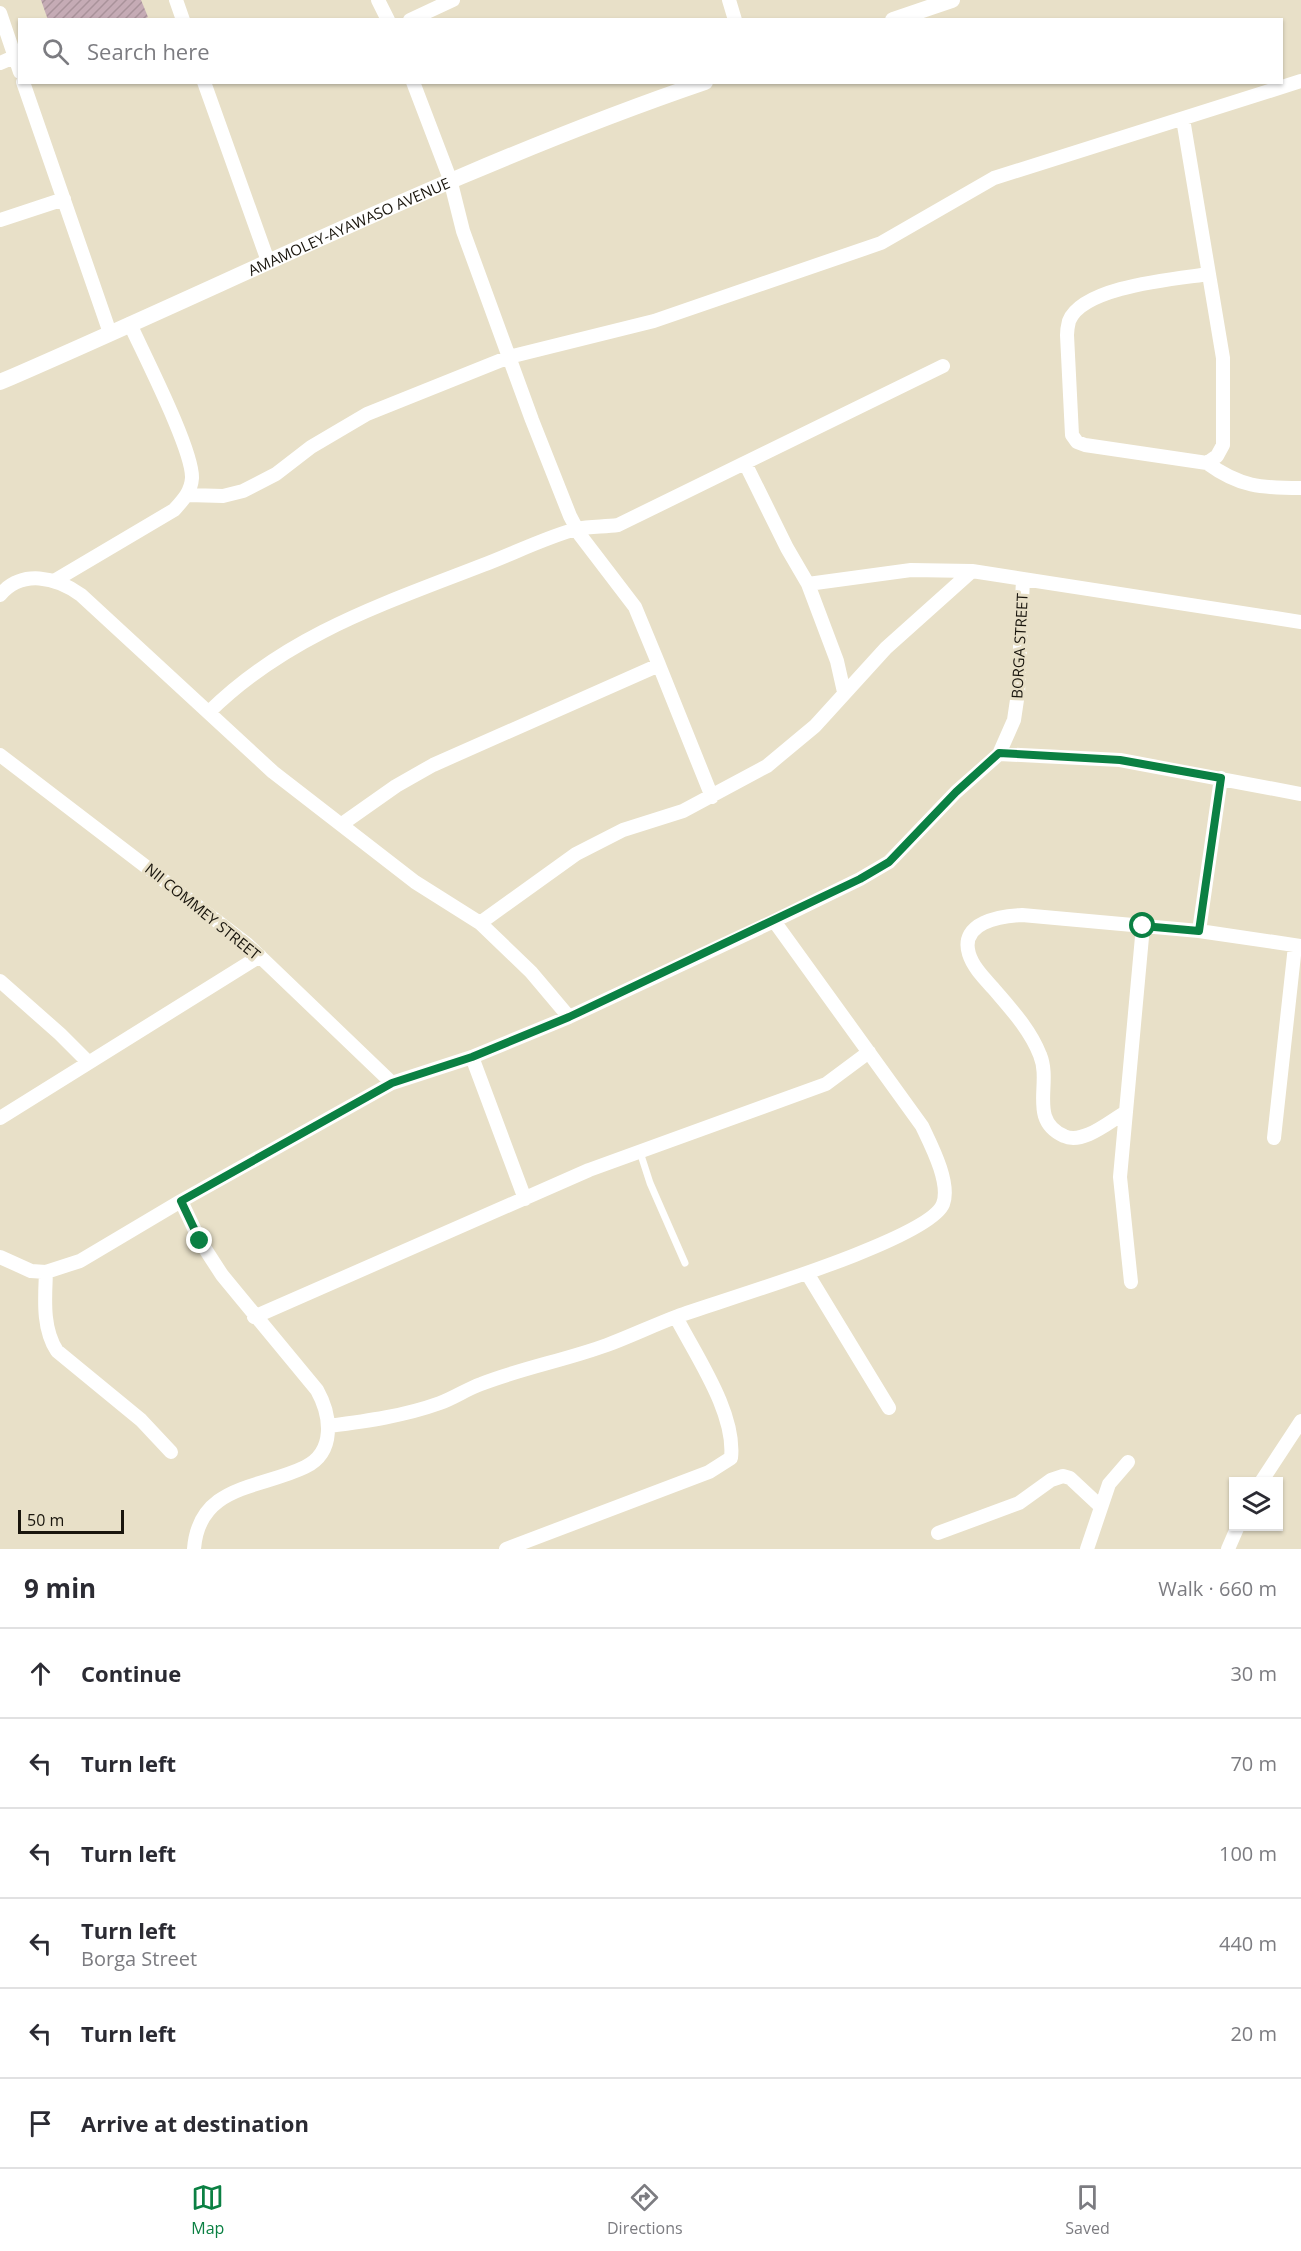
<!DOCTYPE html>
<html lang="en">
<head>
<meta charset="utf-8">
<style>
  :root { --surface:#fff; --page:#f2f2f3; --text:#2b2b33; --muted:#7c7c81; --line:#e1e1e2; --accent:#0b8043 }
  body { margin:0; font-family:"Open Sans",sans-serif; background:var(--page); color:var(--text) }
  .controls { position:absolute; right:18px; bottom:18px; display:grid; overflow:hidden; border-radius:0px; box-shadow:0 2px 4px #0004 }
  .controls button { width:54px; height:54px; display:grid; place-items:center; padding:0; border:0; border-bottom:2px solid var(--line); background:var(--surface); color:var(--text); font:30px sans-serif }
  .scale { position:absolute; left:18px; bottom:15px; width:106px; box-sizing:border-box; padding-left:6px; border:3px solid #19150d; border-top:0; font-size:16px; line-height:21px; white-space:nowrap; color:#19150d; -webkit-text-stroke:4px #e8e0c8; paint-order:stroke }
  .stop { position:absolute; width:18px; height:18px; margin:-14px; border:4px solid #0b8043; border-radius:50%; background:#fff }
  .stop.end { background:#0b8043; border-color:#fff; box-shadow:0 2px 6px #0008 }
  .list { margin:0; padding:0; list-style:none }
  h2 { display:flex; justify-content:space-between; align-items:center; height:78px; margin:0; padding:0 24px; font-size:26px }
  h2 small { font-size:20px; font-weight:400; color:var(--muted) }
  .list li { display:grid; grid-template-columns:39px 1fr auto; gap:18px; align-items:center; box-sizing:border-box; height:90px; padding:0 24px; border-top:2px solid var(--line) }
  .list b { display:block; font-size:22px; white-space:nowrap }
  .list p { margin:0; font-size:20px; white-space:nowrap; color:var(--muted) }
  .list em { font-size:20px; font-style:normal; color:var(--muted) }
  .icon { flex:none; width:33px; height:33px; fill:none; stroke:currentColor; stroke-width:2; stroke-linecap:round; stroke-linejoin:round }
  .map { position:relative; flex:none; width:1301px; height:1549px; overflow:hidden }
  .search { position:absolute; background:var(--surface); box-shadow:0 2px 4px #0004; left:18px; right:18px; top:18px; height:66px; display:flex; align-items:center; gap:15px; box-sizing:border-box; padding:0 21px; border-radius:0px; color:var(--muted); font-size:22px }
  .sheet { height:618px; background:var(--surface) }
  nav { display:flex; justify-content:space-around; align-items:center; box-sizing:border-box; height:84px; border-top:2px solid var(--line); background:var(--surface); font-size:16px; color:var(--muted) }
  nav a { display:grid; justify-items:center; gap:3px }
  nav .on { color:var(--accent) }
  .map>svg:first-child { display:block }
  .building { fill:url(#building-hatch) }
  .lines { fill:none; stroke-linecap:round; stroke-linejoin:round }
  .service { stroke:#fff; stroke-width:7 }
  .minor { stroke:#fff; stroke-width:14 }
  .tertiary { stroke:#fff; stroke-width:16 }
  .route { stroke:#0b8043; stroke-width:8 }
  .labels { text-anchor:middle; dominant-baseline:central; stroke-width:6; stroke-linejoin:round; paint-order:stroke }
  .street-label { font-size:15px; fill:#19150d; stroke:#e8e0c8 }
</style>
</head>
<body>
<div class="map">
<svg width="1301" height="1549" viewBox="0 0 1301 1549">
  <defs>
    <pattern id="building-hatch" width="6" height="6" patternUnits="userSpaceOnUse" patternTransform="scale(1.5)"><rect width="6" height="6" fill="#c5abb5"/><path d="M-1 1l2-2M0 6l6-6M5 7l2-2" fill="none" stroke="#a9929a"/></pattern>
  </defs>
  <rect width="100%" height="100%" fill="#e8e0c8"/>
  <path class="building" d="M41,0H141L148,17L141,20H48Z"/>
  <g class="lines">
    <path class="service" d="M640,1152L650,1183L685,1263"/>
    <path class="minor" d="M176,0L183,20
      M378,0L388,20
      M729,0L735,20
      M0,13L20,72
      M410,20L453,0
      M0,63L14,57
      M23,82L110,333
      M204,82L268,261
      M1183,119L1223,358V445L1217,456L1207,463L1085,445L1077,442L1072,435L1067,335C1067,331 1068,325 1069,321C1083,286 1176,279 1209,274
      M0,220L64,199
      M745,463L787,548L808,584L837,661L844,692
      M1207,463C1240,487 1261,488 1301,488
      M188,495L223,496L243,491L276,474L311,447L367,414L509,357L654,321L881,243L994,178L1301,81
      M54,581L174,510C183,500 191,492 192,478C193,450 144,355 130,324
      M808,584L911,570L972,571L1301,622
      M0,595C22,569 56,577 81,595L273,772L415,882L480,923L531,972L569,1017
      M659,665L712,797
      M209,712C287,635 383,604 483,565C510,555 551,535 577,529C590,526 604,527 618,525L943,366
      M999,754L1120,760L1301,794
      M0,755L247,944L392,1083
      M342,824L396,786L433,765L659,665L635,607L580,535L570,516L532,420L463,231L450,179L413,82
      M480,923L576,854L623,830L683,811L767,766L815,726L886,648L972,571
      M1199,931L1221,778
      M0,981L60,1034L88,1062
      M472,1057L525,1199
      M1126,1112C1110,1121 1083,1145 1064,1136C1028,1120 1052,1084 1040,1055C1030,1029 1010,1008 993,988C984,978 973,967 969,954C959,922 1001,916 1022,915L1199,931L1301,946
      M0,1118L260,956
      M1274,1138L1295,946
      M181,1201L200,1241L222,1275L317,1390C331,1415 336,1452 305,1467C260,1489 199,1484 194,1549
      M0,1257L31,1271L46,1272L80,1261L181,1201L392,1083L472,1057L569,1017L774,921L860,879L889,862L956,792L999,754L1014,720L1018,693L1023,579
      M46,1272C45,1298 42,1328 57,1351L141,1420L171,1452
      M807,1273L889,1408
      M1131,1282L1120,1177L1143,926
      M254,1317L589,1170L826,1084L869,1052
      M329,1426C367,1421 404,1416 440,1403C454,1398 467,1389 481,1384C522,1368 566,1360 607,1345C631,1336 654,1325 678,1316C722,1300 929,1240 943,1204C951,1183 931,1145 922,1126L774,921
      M1261,1482L1301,1421
      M938,1533L1019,1503L1051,1480L1063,1476L1070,1478L1100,1506
      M506,1549L709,1472L731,1458C736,1413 696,1356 676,1317
      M1087,1549L1109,1484L1128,1462
      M1228,1549L1238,1526"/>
    <g class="tertiary">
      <path d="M893,20L952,0"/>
      <path id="s1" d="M0,382C235,281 462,165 705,82"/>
    </g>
  </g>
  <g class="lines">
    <path class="route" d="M200,1241L181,1201L392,1083L472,1057L569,1017L860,879L889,862L956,792L999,753L1120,760L1221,778L1199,931L1143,926"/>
  </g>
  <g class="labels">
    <g class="street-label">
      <text stroke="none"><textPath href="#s1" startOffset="382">AMAMOLEY-AYAWASO AVENUE</textPath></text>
      <text transform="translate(1019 646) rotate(-87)">BORGA STREET</text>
      <text transform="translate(203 911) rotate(39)">NII COMMEY STREET</text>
    </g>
  </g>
</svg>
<div class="controls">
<button><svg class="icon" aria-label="layers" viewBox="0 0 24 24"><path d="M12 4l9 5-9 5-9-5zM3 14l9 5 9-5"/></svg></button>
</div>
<div class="scale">50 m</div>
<div class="stop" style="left:1143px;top:926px"></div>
<div class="stop end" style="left:200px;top:1241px"></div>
<div class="search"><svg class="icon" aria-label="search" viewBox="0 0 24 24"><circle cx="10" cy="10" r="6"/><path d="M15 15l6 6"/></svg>Search here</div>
</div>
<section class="sheet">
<h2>9 min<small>Walk · 660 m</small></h2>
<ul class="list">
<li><svg class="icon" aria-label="ahead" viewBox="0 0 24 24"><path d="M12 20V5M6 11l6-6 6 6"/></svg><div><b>Continue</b></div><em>30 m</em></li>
<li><svg class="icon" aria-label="left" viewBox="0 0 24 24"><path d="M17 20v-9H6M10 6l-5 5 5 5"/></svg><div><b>Turn left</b></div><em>70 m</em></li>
<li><svg class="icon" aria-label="left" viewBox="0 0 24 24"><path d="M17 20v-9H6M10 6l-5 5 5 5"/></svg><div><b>Turn left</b></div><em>100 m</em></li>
<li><svg class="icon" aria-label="left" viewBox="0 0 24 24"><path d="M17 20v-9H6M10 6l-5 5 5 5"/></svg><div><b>Turn left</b><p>Borga Street</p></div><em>440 m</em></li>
<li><svg class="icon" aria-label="left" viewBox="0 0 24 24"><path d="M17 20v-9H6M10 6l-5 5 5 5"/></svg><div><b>Turn left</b></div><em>20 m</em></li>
<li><svg class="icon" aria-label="arrive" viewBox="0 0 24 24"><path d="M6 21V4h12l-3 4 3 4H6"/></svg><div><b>Arrive at destination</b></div></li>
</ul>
</section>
<nav>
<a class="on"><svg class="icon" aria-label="map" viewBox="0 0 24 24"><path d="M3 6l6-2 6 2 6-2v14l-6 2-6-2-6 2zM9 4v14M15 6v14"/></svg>Map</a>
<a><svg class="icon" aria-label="directions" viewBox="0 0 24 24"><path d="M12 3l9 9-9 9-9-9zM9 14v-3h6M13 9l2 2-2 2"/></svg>Directions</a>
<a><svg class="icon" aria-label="saved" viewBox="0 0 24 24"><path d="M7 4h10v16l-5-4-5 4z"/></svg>Saved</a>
</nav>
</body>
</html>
